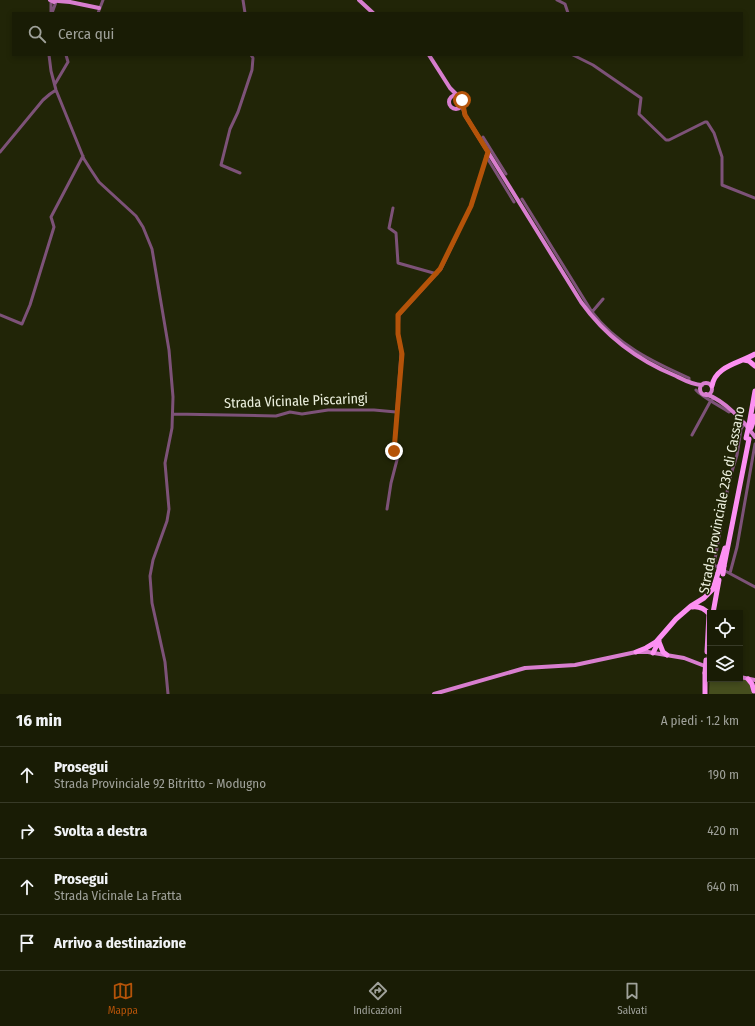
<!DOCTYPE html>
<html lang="it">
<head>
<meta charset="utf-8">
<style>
  :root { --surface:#191c05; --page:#22250f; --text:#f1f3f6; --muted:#9fa19a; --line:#373a27; --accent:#b45309 }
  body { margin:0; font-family:"Fira Sans Condensed",sans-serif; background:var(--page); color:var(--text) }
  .controls { position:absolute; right:12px; bottom:12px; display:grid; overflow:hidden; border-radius:0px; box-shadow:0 2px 6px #0003 }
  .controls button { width:36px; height:36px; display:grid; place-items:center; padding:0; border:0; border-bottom:1px solid var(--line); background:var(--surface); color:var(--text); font:20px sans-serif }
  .stop { position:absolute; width:12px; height:12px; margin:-9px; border:3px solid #b45309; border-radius:50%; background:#fff }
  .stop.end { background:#b45309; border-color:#fff; box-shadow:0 1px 4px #0008 }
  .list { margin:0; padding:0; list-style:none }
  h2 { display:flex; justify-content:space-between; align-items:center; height:52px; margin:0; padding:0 16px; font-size:17px }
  h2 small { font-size:13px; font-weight:400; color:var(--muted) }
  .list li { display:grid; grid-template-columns:26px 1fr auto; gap:12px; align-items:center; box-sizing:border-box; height:56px; padding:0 16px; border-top:1px solid var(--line) }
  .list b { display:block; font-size:15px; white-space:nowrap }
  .list p { margin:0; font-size:13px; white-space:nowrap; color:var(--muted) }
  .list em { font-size:13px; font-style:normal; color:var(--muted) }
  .icon { flex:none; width:22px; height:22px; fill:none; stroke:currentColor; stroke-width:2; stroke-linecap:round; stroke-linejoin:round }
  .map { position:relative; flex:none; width:755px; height:694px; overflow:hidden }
  .search { position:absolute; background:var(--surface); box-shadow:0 2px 6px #0003; left:12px; right:12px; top:12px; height:44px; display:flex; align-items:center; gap:10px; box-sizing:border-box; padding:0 14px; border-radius:0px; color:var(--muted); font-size:15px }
  .sheet { height:276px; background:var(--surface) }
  nav { display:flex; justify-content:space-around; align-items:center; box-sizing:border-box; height:56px; border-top:1px solid var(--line); background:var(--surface); font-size:11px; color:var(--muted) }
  nav a { display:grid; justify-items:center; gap:2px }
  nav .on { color:var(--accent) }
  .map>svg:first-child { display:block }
  .green { fill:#464e1e }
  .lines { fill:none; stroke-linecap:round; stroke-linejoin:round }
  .minor { stroke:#7d5278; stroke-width:3 }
  .major { stroke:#d87ecf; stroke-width:4 }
  .highway { stroke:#fc90f2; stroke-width:5 }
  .highway-bridge { stroke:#fc90f2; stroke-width:5 }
  .route { stroke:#b45309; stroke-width:5 }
  .labels { text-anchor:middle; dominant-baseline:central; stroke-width:3; stroke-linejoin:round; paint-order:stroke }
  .street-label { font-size:14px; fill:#ebefdd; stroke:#212507 }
</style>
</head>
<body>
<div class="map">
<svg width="755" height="694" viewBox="0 0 755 694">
  <rect width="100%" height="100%" fill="#212507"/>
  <path class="green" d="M710,670V679H740L749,681L753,691L752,694H709Z"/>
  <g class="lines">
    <path class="minor" d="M243,0L245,13
      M557,0L565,4L568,13
      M51,13V2
      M52,13L56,2
      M98,13L103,0
      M49,55L51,71L56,90L84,159L91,170L99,182L136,216L143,227L152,249L169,350L173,397L172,428L165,463L169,509L167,521L153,560L150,576L152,603L165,662L168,694
      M573,55L593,65L641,98L639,114L666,140H669L705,122H707L714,133L722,157V185L755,198
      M55,84L68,62L66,55
      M483,137L506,174
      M0,152L43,100L50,94L56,90
      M486,156L514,202
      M240,173L221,165L230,129L238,112L252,70L253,58L251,55
      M522,199L592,312
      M393,208L389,228L396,233L398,263L437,274
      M603,299L592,312C616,344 653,362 689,378V382
      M0,315L22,324L30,305L54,227L51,217L83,156
      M696,390C702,397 720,406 729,412L731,411
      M173,414L276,416L290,412L302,414L328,410H374L396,412
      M745,423L741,429L737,455L729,481L714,565L755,587
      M692,435L710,402L714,398
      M387,509L391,483L398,456L394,449L401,353L398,334L399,315L441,269L471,206L488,152
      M730,573L737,547L755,444"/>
    <path class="major" d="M50,0L54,2L58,0
      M359,0L373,13
      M58,1L70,2L99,8
      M429,55L450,88L458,96
      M449 102a7 7 0 1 1 14 0a7 7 0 1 1-14 0Z
      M462,104L465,115L581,302C606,337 637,360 676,376C684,380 693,385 702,385
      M700 389a6 6 0 1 1 12 0a6 6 0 1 1-12 0Z
      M706,394C725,401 744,421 755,437
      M740,677L755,680
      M434,694L525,668L575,665L636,652H648L684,658L710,668"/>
    <path class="highway" d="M744,360L749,361L755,366
      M712,386C715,366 740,363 755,354
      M749,425L755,391
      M751,428L755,416
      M720,565L725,548
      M724,566L749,439
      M692,607C699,606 704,608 709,614L707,652
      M713,613L719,580
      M659,642L663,652L667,655
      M636,652L646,648L656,642L676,619L691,606L704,598L713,589L718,573
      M653,653L659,641
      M709,660L710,649
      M748,679L752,684L754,691
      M705,694V673"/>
    <path class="highway-bridge" d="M746,438L749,425
      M718,573L720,565
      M723,574L724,566
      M705,673L706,660"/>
  </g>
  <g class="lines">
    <path class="route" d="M394,451L402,354L398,334V315L440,269L471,206L488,152L465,115L462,100"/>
  </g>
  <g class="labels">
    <g class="street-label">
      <text transform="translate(296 401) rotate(-2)">Strada Vicinale Piscaringi</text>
      <text transform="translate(722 500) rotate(-79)">Strada Provinciale 236 di Cassano</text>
    </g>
  </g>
</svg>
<div class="controls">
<button><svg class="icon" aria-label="locate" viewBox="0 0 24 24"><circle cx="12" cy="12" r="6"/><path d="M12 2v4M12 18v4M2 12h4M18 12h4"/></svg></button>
<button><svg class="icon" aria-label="layers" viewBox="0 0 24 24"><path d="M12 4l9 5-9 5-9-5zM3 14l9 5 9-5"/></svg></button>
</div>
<div class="stop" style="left:462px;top:100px"></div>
<div class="stop end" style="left:394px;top:451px"></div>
<div class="search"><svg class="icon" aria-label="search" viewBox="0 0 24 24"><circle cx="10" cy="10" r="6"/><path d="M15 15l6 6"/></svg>Cerca qui</div>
</div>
<section class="sheet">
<h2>16 min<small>A piedi · 1.2 km</small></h2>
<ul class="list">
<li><svg class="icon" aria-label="ahead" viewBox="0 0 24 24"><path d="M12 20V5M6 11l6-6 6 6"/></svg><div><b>Prosegui</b><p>Strada Provinciale 92 Bitritto - Modugno</p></div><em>190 m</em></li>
<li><svg class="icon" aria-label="right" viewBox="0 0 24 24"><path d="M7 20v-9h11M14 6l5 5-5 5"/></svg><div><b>Svolta a destra</b></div><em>420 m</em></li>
<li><svg class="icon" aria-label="ahead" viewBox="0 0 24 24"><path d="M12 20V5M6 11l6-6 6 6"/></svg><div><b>Prosegui</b><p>Strada Vicinale La Fratta</p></div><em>640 m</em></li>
<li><svg class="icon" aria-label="arrive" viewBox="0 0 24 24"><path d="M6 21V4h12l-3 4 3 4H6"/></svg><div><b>Arrivo a destinazione</b></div></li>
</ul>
</section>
<nav>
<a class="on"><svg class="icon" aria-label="map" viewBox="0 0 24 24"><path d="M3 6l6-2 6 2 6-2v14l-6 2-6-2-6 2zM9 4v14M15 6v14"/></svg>Mappa</a>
<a><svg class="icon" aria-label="directions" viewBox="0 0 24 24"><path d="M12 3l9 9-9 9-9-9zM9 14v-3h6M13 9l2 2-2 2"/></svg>Indicazioni</a>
<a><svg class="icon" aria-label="saved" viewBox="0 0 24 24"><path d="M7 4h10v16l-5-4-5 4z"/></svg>Salvati</a>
</nav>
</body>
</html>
